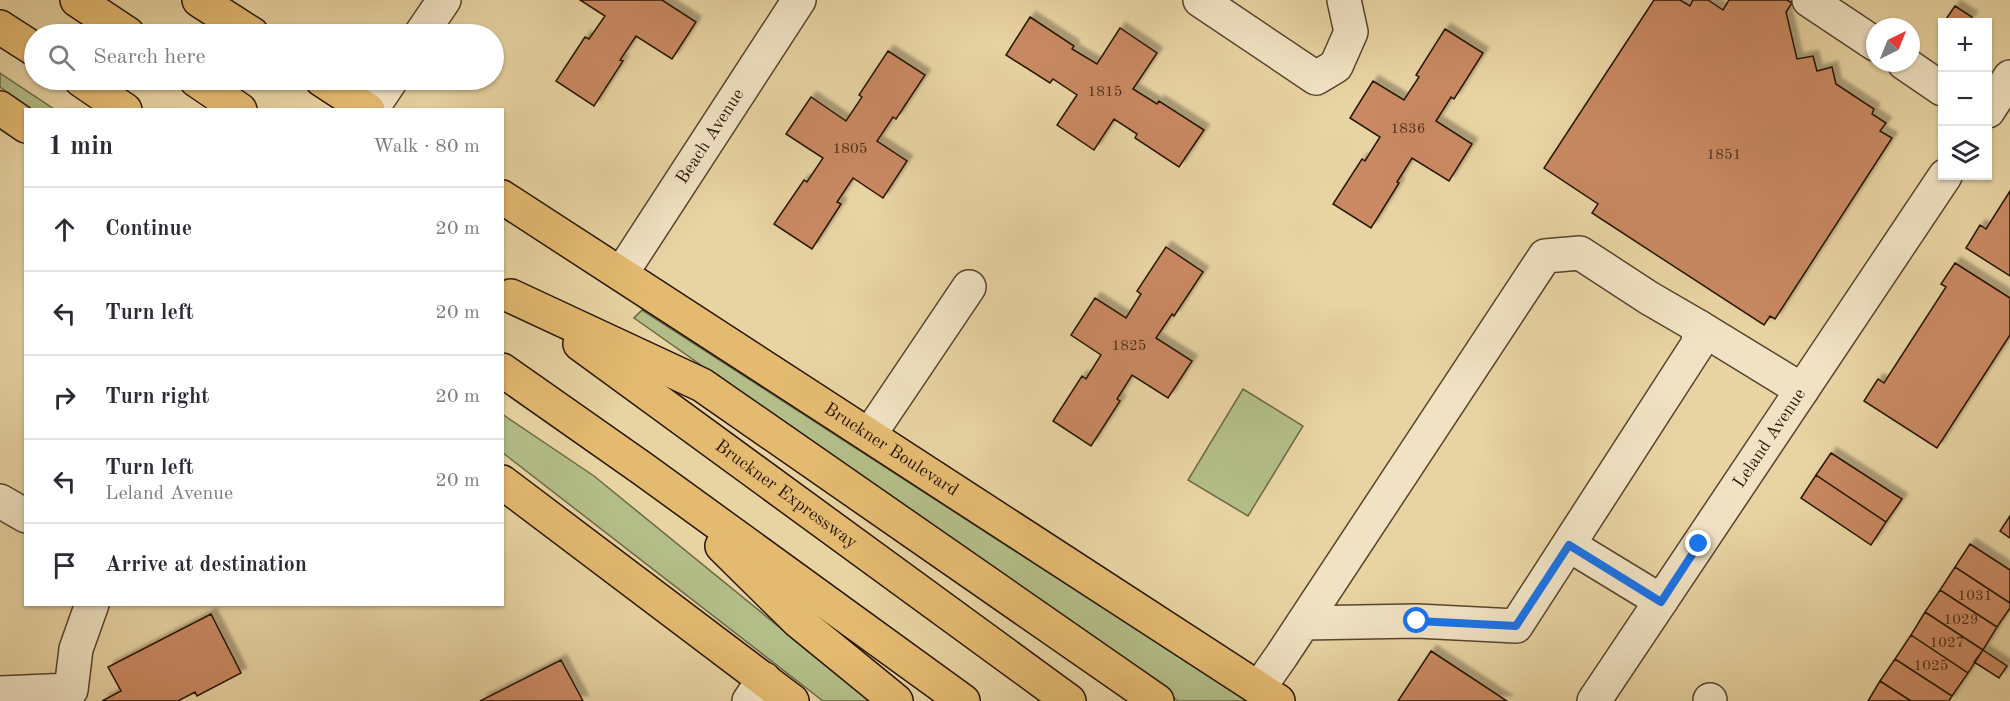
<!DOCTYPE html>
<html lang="en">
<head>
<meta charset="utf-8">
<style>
  :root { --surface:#fff; --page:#f2f2f3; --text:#2b2b33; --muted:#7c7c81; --line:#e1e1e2 }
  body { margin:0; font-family:"Old Standard TT",serif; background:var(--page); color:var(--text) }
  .controls { position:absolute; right:18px; top:18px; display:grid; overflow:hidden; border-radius:0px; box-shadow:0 2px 4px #0004 }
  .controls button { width:54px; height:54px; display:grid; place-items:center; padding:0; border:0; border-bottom:2px solid var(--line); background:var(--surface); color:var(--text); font:30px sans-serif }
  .compass { position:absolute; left:1866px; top:18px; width:54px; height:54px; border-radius:50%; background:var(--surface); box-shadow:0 2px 4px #0004; rotate:43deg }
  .stop { position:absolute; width:18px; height:18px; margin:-14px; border:4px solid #1a73e8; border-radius:50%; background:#fff }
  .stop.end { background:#1a73e8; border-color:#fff; box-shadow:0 2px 6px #0008 }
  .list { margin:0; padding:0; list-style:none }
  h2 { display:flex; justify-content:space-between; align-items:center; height:78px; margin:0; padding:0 24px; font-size:26px }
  h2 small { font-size:20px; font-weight:400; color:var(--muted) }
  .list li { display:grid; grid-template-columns:39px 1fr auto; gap:18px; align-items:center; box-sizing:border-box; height:84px; padding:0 24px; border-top:2px solid var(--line) }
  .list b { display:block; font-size:22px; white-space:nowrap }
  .list p { margin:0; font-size:20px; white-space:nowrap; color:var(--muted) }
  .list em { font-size:20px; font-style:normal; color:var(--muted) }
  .icon { flex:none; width:33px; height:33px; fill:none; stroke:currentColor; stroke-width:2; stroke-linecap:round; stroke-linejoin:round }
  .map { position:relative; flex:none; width:2010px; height:701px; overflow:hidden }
  .search { position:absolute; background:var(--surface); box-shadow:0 2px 4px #0004; left:24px; top:24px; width:480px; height:66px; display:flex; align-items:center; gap:15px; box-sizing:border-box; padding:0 21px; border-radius:33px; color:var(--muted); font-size:22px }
  .panel { position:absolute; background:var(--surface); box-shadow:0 2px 4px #0004; left:24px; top:108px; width:480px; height:498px; border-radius:0px }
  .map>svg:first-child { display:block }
  .green { fill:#b3bd87; stroke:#6d6946; stroke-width:1.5 }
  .building { fill:#c98962; stroke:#271504; stroke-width:1.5; filter:url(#shadow) }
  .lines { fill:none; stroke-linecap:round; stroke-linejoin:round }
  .minor-casing { stroke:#57442c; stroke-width:36 }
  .major-casing { stroke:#271504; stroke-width:36 }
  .highway-casing { stroke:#271504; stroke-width:36 }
  .minor { stroke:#f0e2c3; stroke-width:33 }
  .major { stroke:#e4ba71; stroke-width:33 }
  .highway { stroke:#e4ba71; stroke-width:33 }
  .route { stroke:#1a73e8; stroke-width:8 }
  .labels { text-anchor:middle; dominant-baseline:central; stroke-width:4.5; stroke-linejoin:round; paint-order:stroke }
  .number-label { font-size:15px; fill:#50321c }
  .street-label { font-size:18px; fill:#271504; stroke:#f0e2c3 }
</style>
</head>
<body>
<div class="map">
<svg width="2010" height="701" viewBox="0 0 2010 701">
  <defs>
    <filter id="shadow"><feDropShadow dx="5.5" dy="-5.5" stdDeviation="1.5" flood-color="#0004"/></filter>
  </defs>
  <rect width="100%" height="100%" fill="#e8d3a2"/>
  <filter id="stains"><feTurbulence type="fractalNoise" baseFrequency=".00333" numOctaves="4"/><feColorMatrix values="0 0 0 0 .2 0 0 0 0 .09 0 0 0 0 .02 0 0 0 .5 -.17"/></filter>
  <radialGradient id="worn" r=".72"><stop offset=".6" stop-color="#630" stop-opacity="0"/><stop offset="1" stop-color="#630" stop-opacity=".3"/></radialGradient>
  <path class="green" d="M0,73L54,109H31L0,87Z
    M642,310L1247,701H1178L634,318Z
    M1243,389L1303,426L1248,516L1188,480Z
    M502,414L594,476L870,701H823L503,453Z"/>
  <path class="building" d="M580,0H662L696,22L672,59L636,36L620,60L623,61L594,106L556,81L585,37L589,39L605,16Z
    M1654,0H1680L1690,6L1693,0H1708L1723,10L1729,0H1787L1792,3L1786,12L1797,59L1813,56L1817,71L1832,67L1836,84L1874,109L1872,114L1886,123L1880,131L1892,138L1775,319L1770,316L1764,325L1592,213L1598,204L1544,168Z
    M1955,6L1972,17L1969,22H1944Z
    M1030,17L1074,46L1072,49L1097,64L1120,28L1157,53L1133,89L1157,104L1159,101L1204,130L1179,167L1135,138L1137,134L1114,119L1094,150L1057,125L1077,95L1053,79L1050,83L1006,55Z
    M1445,29L1483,53L1454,99L1451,97L1436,121L1472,144L1449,181L1412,158L1397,182L1399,183L1371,228L1333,204L1362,159L1365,161L1380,137L1350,118L1373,81L1404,100L1419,77L1416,75Z
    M888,51L925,75L896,119L893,117L877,141L907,161L883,198L853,178L837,202L841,204L812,249L774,224L804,180L807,182L823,158L786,134L811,97L846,121L862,97L859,95Z
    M2010,191V276L1966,248L1980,225L1986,229Z
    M1166,247L1203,272L1174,316L1172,314L1156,338L1192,361L1168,398L1132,375L1117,399L1120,401L1091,446L1053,421L1082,376L1086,379L1101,355L1071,335L1095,298L1126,318L1141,294L1137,291Z
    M1955,263L2010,298V335L1937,448L1864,401L1878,379L1884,383L1946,287L1941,284Z
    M1831,453L1902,499L1886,522L1816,475Z
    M1816,475L1886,522L1871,545L1801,498Z
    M2010,516V538L2000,531Z
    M1970,544L2010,570V603L1955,567Z
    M1955,567L2010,603V608L1997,627L1940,590Z
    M1940,590L1997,627L1983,650L1925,612Z
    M1925,612L1983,650L1968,673L1911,635Z
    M211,614L241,673L197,696L195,692L178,701H102L121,691L108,667Z
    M1911,635L1968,673L1952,696L1895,659Z
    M1983,650L2007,666L1999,678L1974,662Z
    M1431,651L1507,701H1398Z
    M1895,659L1952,696L1949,701H1911L1880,681Z
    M561,660L583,701H480Z
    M1880,681L1911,701H1868Z"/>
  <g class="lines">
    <defs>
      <g id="minor">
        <path d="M1200,0L1316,78L1336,66L1351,32L1344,0"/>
        <path d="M1809,0L1875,44"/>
        <path d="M421,34L444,0"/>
        <path d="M1904,63L1942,89"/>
        <path d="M371,110L391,80"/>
        <path d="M1988,111L2010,77"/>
        <path id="s1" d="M621,274L799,0"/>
        <path d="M1699,327L1802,390"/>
        <path d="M870,434L969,287"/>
        <path d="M0,501L26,516"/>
        <path d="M1569,545L1661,601"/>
        <path d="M1259,688L1282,655L1545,256L1580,253L1649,298L1699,327L1698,344L1516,626L1417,621L1303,623"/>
        <path d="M0,693L71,690L76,649L92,604"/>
        <path d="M749,701L764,679"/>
        <path id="s2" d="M1594,701L1945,176"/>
        <path d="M1710,701V700"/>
      </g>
      <g id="major">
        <path d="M199,0L252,34"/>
        <path d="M322,80L368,110"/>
        <path d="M0,108L26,126"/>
        <path id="s3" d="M502,197L1278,701"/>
        <path d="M502,482L792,701"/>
      </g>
      <g id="highway">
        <path d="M77,0L128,34"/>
        <path d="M0,27L34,49"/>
        <path d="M81,80L125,110"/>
        <path d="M196,80L240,110"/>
        <path d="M511,296L702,385L1157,701"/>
        <path id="s4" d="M580,344L1069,701"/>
        <path d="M502,370L643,469L963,701"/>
        <path d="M722,546L798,621L896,701"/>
      </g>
    </defs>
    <use href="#minor" class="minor-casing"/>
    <use href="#major" class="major-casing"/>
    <use href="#highway" class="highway-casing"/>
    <use href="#minor" class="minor"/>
    <use href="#major" class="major"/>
    <use href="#highway" class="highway"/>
  </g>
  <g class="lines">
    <path class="route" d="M1417,621L1516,626L1569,545L1661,602L1699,544"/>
  </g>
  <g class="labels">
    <g class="number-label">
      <text x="1105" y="92">1815</text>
      <text x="1408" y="129">1836</text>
      <text x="850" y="149">1805</text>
      <text x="1724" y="155">1851</text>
      <text x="1129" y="346">1825</text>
      <text x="1975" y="596">1031</text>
      <text x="1961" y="620">1029</text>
      <text x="1947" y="643">1027</text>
      <text x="1931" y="666">1025</text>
    </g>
    <g class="street-label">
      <text stroke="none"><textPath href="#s1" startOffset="164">Beach Avenue</textPath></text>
      <text stroke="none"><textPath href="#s2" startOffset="316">Leland Avenue</textPath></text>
      <text stroke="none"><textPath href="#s3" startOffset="464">Bruckner Boulevard</textPath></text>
      <text stroke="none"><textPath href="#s4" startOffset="255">Bruckner Expressway</textPath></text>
    </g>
  </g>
  <rect width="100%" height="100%" filter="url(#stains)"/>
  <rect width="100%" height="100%" fill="url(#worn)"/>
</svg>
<div class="controls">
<button>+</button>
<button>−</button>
<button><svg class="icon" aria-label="layers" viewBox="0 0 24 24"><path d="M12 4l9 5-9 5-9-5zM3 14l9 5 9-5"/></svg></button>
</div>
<svg class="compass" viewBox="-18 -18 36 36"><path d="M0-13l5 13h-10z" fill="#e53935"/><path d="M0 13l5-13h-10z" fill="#7c7c81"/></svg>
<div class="stop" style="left:1417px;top:621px"></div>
<div class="stop end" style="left:1699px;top:544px"></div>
<div class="search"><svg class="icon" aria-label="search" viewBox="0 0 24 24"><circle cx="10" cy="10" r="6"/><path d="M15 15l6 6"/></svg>Search here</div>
<section class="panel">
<h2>1 min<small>Walk · 80 m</small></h2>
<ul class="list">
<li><svg class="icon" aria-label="ahead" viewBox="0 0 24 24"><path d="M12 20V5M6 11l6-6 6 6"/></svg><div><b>Continue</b></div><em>20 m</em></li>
<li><svg class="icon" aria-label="left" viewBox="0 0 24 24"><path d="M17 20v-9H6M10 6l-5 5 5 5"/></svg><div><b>Turn left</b></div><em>20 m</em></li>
<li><svg class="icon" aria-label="right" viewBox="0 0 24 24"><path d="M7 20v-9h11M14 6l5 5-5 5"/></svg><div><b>Turn right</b></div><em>20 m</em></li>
<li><svg class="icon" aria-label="left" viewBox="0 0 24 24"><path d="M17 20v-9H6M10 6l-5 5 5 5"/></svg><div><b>Turn left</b><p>Leland Avenue</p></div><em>20 m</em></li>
<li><svg class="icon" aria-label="arrive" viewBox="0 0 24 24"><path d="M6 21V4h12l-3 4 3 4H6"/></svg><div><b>Arrive at destination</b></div></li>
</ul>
</section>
</div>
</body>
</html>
